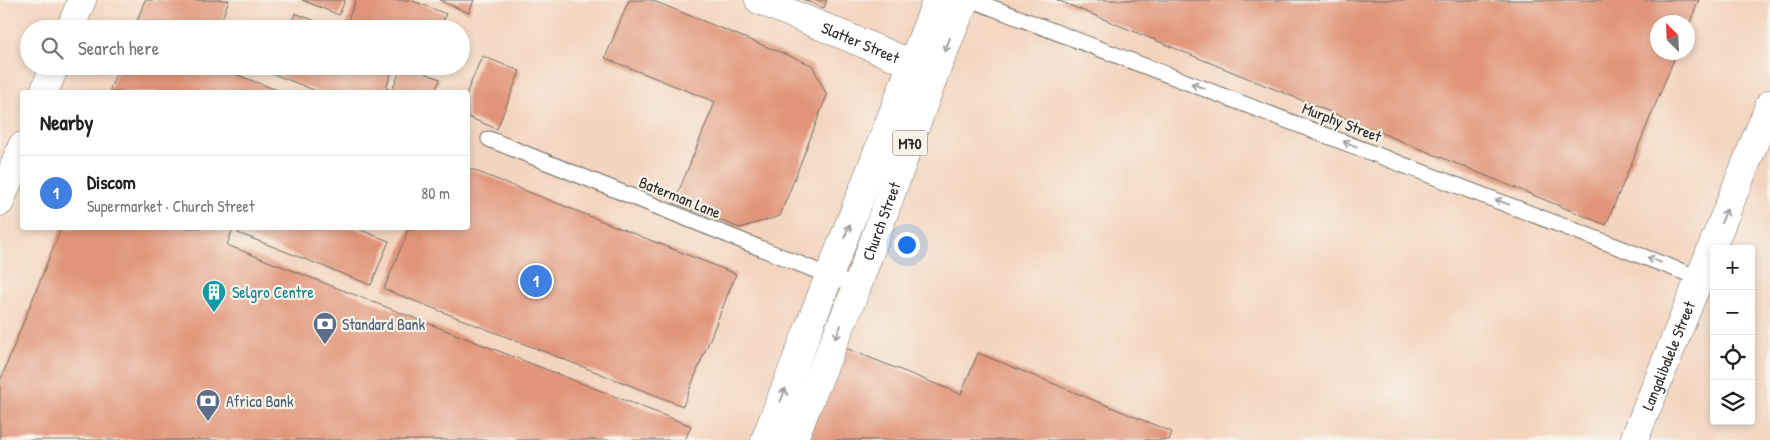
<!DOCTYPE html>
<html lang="en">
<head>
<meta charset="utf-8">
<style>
  :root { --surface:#fff; --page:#f2f2f2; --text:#222; --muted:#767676; --line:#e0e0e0; --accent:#7c3aed }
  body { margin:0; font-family:"Patrick Hand",sans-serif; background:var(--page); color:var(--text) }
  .controls { position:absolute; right:15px; bottom:15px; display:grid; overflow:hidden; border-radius:5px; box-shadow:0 2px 8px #0003 }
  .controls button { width:45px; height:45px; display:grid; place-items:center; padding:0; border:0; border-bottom:1px solid var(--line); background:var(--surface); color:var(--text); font:25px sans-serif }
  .compass { position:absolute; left:1650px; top:15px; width:45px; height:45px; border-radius:50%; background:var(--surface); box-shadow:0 2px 8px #0003; rotate:336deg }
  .you { position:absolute; left:906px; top:244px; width:18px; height:18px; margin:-12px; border:4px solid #fff; border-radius:50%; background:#1a73e8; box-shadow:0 0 0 8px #1a73e833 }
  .badge { display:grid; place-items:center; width:32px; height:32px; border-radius:50%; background:var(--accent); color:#fff; font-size:16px; font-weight:700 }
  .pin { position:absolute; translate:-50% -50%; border:2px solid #fff; box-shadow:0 1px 5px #0006 }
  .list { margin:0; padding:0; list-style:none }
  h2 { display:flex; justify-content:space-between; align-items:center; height:65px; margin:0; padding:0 20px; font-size:21px }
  h2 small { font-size:16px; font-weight:400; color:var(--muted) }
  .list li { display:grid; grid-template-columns:32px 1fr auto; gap:15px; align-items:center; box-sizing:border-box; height:75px; padding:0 20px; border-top:1px solid var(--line) }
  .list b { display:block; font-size:19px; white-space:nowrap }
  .list p { margin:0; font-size:16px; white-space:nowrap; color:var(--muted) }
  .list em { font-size:16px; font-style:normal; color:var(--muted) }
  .icon { flex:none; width:28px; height:28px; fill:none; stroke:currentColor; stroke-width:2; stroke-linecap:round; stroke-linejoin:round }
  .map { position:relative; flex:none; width:1770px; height:440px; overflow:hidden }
  .search { position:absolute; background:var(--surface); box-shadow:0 2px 8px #0003; left:20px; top:20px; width:450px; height:55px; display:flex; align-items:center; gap:12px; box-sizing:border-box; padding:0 18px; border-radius:28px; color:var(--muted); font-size:19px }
  .panel { position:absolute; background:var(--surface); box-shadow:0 2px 8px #0003; left:20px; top:90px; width:450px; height:140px; border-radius:5px }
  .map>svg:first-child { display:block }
  .built { fill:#f3d4bf; fill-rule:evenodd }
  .building { fill:#e19479 }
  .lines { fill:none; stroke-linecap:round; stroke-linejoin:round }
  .lane-casing { stroke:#6e6b60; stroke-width:17 }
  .street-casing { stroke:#6e6b60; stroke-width:29 }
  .secondary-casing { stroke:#6e6b60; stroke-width:29 }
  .primary-casing { stroke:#6e6b60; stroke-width:29 }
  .lane { stroke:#fff; stroke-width:15 }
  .street { stroke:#fff; stroke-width:28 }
  .secondary { stroke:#fff; stroke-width:28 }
  .primary { stroke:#fff; stroke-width:28 }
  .oneway { stroke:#a0a0a0 }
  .labels { text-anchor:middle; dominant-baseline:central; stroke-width:4.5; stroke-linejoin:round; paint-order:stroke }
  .shield { fill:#f7f3e8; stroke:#686764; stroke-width:1 }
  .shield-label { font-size:15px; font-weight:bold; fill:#2b2b2b }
  .street-label { font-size:16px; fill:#2b2b2b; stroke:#f7f3e8 }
  .culture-label { font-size:16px; fill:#0d838f; stroke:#f7f3e8; text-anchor:start }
  .service-label { font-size:16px; fill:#4e5e75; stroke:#f7f3e8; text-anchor:start }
</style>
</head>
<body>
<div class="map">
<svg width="1770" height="440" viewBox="0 0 1770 440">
  <rect width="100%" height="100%" fill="#f7f3e8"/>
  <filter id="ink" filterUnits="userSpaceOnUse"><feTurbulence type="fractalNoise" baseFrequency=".02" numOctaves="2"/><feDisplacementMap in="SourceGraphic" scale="10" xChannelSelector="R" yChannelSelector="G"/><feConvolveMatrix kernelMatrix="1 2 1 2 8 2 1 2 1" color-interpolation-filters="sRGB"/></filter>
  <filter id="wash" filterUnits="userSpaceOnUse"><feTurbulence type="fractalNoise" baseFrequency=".0096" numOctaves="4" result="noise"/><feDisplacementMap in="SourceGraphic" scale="20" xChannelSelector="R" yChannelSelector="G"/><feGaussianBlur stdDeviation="1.12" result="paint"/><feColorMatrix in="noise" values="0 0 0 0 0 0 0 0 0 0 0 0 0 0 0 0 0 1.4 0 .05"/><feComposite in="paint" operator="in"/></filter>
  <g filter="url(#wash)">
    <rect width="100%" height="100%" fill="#eae1c1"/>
    <path class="built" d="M0,0H1770V440H0ZM1658,22H1688V52H1658ZM29,29H461V66H29ZM22,92H468V228H22ZM1714,249H1751V421H1714Z"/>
    <g id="blocks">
      <path class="building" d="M145,0H229L218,29H134Z
        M302,0H345L339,15Z
        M356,0H411L446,14L440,29H419L410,25L409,29H344Z
        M439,0H474L469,13Z
        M629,0H651L812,65L827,95L780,216L740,228L674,203L715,102L605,58Z
        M804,0H827L824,8Z
        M1057,0H1699L1688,27V22H1658V52H1677L1606,225Z
        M295,13L336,29H289Z
        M482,56L520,71L497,129L468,117L467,92Z
        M119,66H214L282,92H109Z
        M274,66H394L386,88L392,90L402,66H407L440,79L435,92H319L271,73Z
        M468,168L736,274L683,406L384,289L409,228H468Z
        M61,228H233L227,245L691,426L685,440H0V381Z
        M241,228H355L389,241L371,285L238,233Z
        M843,347L961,394L978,353L1172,432L1169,440H805Z"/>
    </g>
  </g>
  <g filter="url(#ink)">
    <use href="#blocks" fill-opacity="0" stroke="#6e6b60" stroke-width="1"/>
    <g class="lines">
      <defs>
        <path id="lane" d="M972,0L1699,278
          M489,139L857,287"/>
        <g id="street">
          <path id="s1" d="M759,0L934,73"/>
        </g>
        <g id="secondary">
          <path d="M70,29L82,0"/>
          <path d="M44,92L55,66"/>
          <path d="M0,202L22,146"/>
          <path id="s2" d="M1634,440L1770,104"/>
        </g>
        <g id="primary">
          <path d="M765,440L937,0"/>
          <path id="s3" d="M793,440L857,287L935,73L965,0"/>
        </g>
      </defs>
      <use href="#lane" class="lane-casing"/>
      <use href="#street" class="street-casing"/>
      <use href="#secondary" class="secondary-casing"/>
      <use href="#primary" class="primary-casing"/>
      <use href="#lane" class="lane"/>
      <use href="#street" class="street"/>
      <use href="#secondary" class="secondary"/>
      <use href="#primary" class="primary"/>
    </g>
    <defs><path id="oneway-shaft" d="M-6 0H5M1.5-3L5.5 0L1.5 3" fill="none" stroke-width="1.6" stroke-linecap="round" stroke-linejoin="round" transform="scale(1.25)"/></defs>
    <g class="oneway">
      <use href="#oneway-shaft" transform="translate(947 45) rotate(112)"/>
      <use href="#oneway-shaft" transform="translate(1198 86) rotate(-159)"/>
      <use href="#oneway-shaft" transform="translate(1350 144) rotate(-159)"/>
      <use href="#oneway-shaft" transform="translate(1502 202) rotate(-159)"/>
      <use href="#oneway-shaft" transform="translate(1724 216) rotate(-68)"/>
      <use href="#oneway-shaft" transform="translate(847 231) rotate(-68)"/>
      <use href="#oneway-shaft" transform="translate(1654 260) rotate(-159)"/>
      <use href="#oneway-shaft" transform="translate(838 332) rotate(113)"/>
      <use href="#oneway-shaft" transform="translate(783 395) rotate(-69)"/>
    </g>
  </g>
  <defs>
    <symbol id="building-pin" viewBox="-11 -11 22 30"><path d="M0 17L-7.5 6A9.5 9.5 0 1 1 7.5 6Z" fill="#0f9aa8" stroke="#f7f3e8"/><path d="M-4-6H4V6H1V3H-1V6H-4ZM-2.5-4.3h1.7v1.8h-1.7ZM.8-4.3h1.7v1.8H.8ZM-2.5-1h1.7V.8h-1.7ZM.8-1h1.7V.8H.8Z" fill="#fff"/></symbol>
    <symbol id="bank-pin" viewBox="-11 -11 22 30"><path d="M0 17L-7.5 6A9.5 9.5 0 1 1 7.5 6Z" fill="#5c6f8a" stroke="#f7f3e8"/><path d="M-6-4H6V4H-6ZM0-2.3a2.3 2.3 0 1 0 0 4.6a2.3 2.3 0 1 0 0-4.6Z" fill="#fff"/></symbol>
  </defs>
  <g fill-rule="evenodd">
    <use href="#building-pin" x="200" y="278" width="28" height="38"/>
    <use href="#bank-pin" x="311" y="310" width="28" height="38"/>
    <use href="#bank-pin" x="194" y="387" width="28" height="38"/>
  </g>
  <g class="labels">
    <rect class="shield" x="892.5" y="130.5" width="35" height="25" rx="4"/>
    <g class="shield-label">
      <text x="910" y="143">M70</text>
    </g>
    <g class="street-label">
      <text stroke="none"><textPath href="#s1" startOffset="110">Slatter Street</textPath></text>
      <text transform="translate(1342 122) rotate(21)">Murphy Street</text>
      <text transform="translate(680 197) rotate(22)">Baterman Lane</text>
      <text stroke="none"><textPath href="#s3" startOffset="236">Church Street</textPath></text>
      <text stroke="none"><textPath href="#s2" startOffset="91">Langalibalele Street</textPath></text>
    </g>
    <g class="culture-label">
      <text x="232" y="292">Selgro Centre</text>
    </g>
    <g class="service-label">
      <text x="342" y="324">Standard Bank</text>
      <text x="226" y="401">Africa Bank</text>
    </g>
  </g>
</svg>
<div class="controls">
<button>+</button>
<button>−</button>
<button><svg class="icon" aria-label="locate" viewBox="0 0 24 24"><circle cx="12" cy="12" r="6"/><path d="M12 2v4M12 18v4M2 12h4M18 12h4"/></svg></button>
<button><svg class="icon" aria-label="layers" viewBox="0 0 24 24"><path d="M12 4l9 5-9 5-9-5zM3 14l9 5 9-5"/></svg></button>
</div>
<svg class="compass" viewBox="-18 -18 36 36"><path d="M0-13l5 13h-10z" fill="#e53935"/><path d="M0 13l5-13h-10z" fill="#767676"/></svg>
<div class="you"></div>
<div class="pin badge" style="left:536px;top:281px;background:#3f7fe0">1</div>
<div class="search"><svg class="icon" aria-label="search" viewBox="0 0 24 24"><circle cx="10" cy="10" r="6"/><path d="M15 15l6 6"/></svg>Search here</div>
<section class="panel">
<h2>Nearby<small></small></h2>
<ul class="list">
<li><span class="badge" style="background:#3f7fe0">1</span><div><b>Discom</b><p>Supermarket · Church Street</p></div><em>80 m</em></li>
</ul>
</section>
</div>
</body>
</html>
